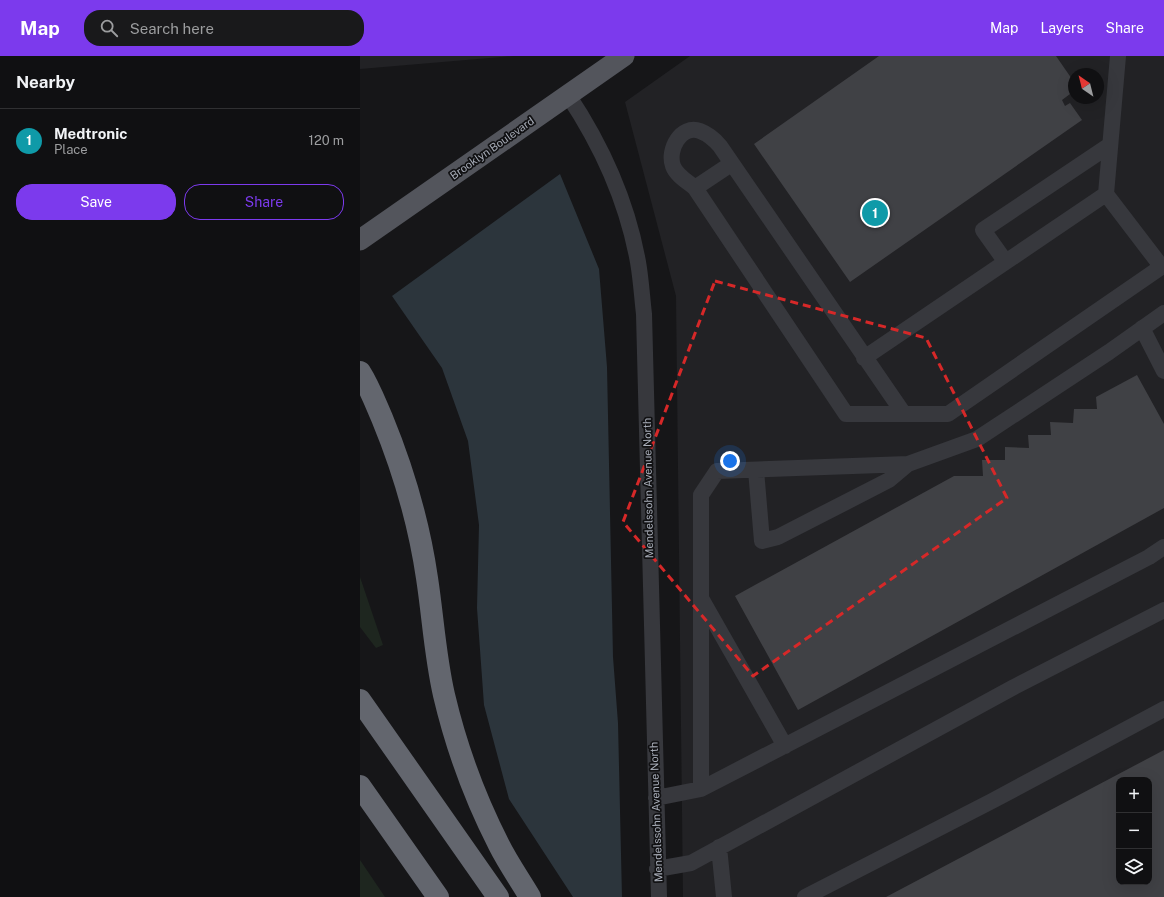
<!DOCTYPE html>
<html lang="en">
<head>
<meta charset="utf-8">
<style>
  :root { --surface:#101012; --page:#19191b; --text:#f1f3f6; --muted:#9c9d9f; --line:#303032; --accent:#7c3aed }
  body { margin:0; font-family:"Public Sans",sans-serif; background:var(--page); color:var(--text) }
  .controls { position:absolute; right:12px; bottom:12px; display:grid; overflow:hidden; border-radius:8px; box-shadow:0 4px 16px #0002 }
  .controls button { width:36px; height:36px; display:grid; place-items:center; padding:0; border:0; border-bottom:1px solid var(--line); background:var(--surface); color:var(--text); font:20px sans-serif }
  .compass { position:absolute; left:708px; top:12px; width:36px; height:36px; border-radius:50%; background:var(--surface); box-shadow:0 4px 16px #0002; rotate:325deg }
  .you { position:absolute; left:370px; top:405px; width:14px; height:14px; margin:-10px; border:3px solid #fff; border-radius:50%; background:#1a73e8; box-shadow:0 0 0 6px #1a73e833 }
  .badge { display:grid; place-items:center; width:26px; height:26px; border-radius:50%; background:var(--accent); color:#fff; font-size:13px; font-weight:700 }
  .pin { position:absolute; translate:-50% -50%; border:2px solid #fff; box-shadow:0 1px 4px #0006 }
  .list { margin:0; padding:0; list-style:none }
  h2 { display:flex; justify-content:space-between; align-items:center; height:52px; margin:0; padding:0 16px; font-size:17px }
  h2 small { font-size:13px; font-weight:400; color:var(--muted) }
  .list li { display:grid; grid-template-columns:26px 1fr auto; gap:12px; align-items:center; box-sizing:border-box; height:64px; padding:0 16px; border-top:1px solid var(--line) }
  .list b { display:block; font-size:15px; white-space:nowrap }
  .list p { margin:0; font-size:13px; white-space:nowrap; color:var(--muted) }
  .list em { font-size:13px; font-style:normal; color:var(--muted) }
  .actions { display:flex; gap:8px; padding:12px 16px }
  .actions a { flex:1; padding:9px 0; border:1px solid var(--accent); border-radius:16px; text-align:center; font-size:14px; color:var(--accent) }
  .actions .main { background:var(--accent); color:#fff }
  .icon { flex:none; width:22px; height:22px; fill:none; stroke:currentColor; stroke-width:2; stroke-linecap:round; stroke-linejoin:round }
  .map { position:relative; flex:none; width:804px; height:841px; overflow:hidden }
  header { display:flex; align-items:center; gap:24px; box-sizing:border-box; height:56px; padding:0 20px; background:var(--accent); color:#fff }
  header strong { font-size:19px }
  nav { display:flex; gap:22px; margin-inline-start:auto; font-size:14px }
  .search { width:280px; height:36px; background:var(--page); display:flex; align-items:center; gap:10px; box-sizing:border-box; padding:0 14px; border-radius:16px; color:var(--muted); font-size:15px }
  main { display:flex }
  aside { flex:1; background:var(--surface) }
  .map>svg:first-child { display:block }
  .built { fill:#222225; fill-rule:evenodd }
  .green { fill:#1e261f }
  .water { fill:#2c353c }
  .building { fill:#404145; fill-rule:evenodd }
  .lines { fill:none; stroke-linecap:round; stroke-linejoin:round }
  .minor { stroke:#37383d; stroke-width:16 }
  .major { stroke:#53555c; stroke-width:21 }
  .highway { stroke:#63666e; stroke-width:22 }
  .marked { fill:none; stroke:#d62828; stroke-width:3; stroke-dasharray:8 5; stroke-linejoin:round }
  .labels { text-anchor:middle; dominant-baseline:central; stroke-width:3.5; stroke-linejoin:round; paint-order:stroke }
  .street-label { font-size:11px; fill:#a8adb8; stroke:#111113 }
</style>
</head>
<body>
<header>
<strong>Map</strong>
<div class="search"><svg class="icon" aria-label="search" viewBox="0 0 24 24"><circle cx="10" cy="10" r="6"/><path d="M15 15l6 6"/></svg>Search here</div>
<nav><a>Map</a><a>Layers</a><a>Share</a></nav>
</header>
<main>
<aside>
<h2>Nearby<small></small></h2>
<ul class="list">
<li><span class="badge" style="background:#0f9aa8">1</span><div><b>Medtronic</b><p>Place</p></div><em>120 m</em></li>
</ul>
<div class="actions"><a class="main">Save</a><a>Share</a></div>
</aside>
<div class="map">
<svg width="804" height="841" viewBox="0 0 804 841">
  <rect width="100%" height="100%" fill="#161618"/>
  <path class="built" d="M0,0H154L0,13Z
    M330,0H804V841H323L316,240L265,46ZM714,18H738V42H714ZM759,724H789V826H759Z"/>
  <path class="green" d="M0,521L23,589L16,592L0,571Z
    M0,804L25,841H0Z"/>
  <path class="water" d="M200,118L239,213L247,311L253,601L258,667L262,841H213L149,743L124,649L117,552L119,469L108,385L82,312L32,240Z"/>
  <path class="building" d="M519,0H696L714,26V35L702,44L705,50L710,47L722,64L490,226L394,88Z
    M777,319L804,368V452L438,654L375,540L594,420H623L622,404H645V391L669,392L668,379H691L690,366L713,367L714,353H737L736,341Z
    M804,694V841H526ZM759,724H789V826H759Z"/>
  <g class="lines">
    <path class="minor" d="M208,39C242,90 267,145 278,206C281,223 282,241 284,258L299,841
      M335,132L371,108
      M746,138L758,0
      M645,205L623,174L750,89
      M782,272L804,315
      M504,302L746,138L801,210
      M544,358L360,90C355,84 348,78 340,75C321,68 307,94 313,110C316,119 328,126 335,132L486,358H588L804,209
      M396,414L402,485L418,481L529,424L548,408
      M342,544L425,690
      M341,733L789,501L804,491
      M296,742L341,733V439L357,415L548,408L617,383L749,296L804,257
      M359,791L364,841
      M297,813L331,807L654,631L804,554
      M445,841L632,745L804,653"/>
    <path class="major" d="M0,184L264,0"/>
    <path class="highway" d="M0,316C9,330 15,346 22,362C43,413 59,467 67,522C73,561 75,600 84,639C96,690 115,742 139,789C148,807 160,824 170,841
      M0,644L138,841
      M0,730L78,841"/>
  </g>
  <path class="marked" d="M355,225L566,282L647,442L393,620L263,466Z"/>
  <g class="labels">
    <g class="street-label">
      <text transform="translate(132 92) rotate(-35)">Brooklyn Boulevard</text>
      <text transform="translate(288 432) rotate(-91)">Mendelssohn Avenue North</text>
      <text transform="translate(296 756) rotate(-92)">Mendelssohn Avenue North</text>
    </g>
  </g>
</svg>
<div class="controls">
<button>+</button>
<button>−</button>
<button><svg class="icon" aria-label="layers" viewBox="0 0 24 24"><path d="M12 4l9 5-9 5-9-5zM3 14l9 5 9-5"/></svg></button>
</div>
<svg class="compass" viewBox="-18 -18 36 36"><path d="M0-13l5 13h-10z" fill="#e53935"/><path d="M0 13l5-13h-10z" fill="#9c9d9f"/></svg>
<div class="you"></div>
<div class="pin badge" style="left:515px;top:157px;background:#0f9aa8">1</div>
</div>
</main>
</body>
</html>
